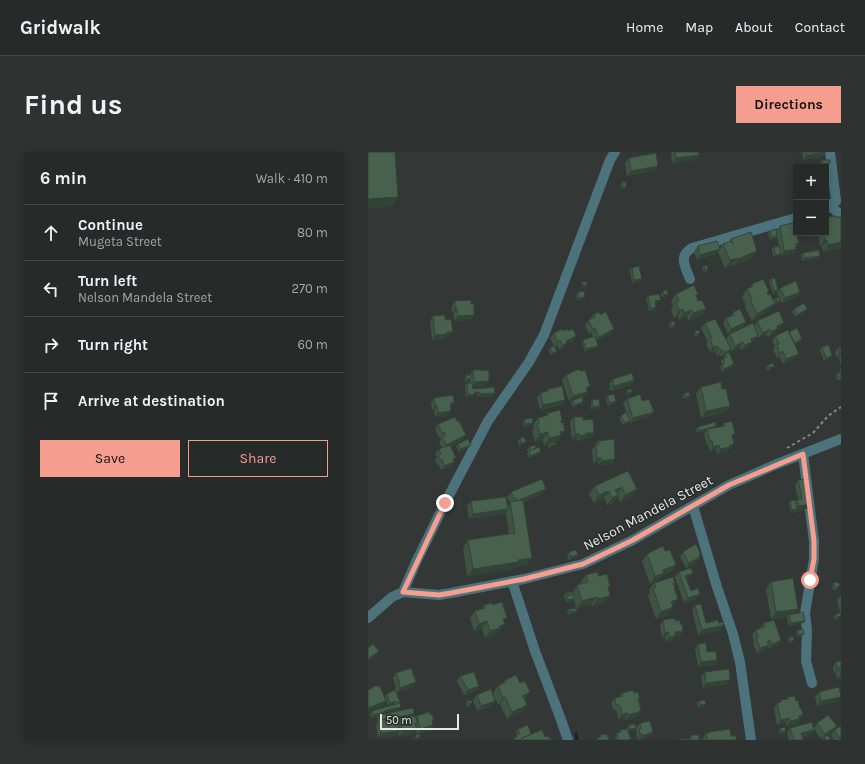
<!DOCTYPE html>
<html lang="en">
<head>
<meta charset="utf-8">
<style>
  :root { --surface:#262a29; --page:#2e3231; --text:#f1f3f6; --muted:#a4a7a8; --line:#424646; --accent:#f59d8f }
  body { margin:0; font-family:Karla,sans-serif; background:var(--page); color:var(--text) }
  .controls { position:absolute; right:12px; top:12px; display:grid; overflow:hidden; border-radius:0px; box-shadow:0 2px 10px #0003 }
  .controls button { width:36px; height:36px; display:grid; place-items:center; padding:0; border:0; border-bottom:1px solid var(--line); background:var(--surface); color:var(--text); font:20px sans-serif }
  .scale { position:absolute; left:12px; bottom:10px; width:79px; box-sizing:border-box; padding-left:4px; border:2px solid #e5e9e8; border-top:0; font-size:11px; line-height:14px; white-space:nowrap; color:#e5e9e8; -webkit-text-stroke:3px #292e2d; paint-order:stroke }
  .stop { position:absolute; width:12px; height:12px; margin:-9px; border:3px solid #f59d8f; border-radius:50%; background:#fff }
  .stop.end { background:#f59d8f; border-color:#fff; box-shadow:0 1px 4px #0008 }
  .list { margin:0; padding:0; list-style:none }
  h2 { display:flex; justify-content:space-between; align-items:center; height:52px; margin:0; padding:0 16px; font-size:17px }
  h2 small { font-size:13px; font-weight:400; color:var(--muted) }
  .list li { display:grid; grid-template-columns:26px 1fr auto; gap:12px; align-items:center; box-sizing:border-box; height:56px; padding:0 16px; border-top:1px solid var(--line) }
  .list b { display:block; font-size:15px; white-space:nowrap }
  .list p { margin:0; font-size:13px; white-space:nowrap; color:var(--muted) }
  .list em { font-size:13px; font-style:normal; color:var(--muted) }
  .actions { display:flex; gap:8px; padding:12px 16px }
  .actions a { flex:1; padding:9px 0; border:1px solid var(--accent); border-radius:0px; text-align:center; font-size:14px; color:var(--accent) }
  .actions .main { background:var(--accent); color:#111 }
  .icon { flex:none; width:22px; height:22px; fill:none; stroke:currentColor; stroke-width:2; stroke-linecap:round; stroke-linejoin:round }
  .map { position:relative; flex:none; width:473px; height:588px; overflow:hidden; border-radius:0px }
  header { display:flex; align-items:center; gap:24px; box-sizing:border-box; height:56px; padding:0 20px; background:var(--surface); border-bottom:1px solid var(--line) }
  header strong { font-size:19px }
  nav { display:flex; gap:22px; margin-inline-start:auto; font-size:14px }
  .intro { display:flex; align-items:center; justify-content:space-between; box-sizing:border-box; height:96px; padding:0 24px }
  h1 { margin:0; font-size:28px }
  .button { padding:10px 18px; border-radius:0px; background:var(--accent); color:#111; font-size:14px; font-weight:700 }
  main { display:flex; gap:24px; padding:0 24px }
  aside { flex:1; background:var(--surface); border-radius:0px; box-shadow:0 2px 10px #0003 }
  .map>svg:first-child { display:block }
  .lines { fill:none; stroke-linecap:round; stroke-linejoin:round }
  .stream { stroke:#0e2334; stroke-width:3 }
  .path { stroke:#858a89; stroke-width:2; stroke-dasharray:3 3; stroke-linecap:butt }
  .minor { stroke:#4c737c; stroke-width:10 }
  .wall { fill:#3e5343 }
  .shaded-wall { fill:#324437 }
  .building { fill:#48614e; stroke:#324437 }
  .route { stroke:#f59d8f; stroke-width:5 }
  .labels { text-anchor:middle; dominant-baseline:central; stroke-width:3; stroke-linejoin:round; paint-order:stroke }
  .street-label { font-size:14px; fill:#e5e9e8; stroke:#292e2d }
</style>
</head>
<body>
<header>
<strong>Gridwalk</strong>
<nav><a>Home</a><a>Map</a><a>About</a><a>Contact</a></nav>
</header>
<div class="intro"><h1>Find us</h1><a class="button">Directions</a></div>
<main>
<aside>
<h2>6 min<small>Walk · 410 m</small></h2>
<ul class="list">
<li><svg class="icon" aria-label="ahead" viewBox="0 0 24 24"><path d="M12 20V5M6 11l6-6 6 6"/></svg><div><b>Continue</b><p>Mugeta Street</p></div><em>80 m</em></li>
<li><svg class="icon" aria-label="left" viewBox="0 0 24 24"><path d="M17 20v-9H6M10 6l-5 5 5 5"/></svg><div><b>Turn left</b><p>Nelson Mandela Street</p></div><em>270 m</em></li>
<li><svg class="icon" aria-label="right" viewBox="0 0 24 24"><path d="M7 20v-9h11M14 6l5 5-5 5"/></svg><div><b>Turn right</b></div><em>60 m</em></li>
<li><svg class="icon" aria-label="arrive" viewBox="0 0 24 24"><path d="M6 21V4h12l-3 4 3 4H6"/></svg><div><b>Arrive at destination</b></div></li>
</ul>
<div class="actions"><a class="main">Save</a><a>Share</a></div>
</aside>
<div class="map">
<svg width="473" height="588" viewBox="0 0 473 588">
  <rect width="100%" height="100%" fill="#333837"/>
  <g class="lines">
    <path class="stream" d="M208,582L209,588"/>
    <path class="path" d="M419,296L445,281L460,264L473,255"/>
    <path class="minor" d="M463,54L469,60L473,69
      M458,57L468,49L462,0
      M322,127C317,114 310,104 324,96L428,66
      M435,302L446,389V407L437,461L439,479L438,509L444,531
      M325,354L349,435L365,482L372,510L383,588
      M144,429L167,499L192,565L200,588
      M35,440L48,410L77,351L120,269L161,210L176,183L242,8L247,0
      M0,466L24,445L35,440L71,443L83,441L156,427L215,412L265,388L361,333L409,312L473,287"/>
  </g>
  <path class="wall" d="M303,0H330L331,3L327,8L304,11Z
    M434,0H458L454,5L435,8Z
    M261,6L290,14L286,19L259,24L257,11Z
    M454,8L462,11L460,14L453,15L452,11Z
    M254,30L258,35L256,37H253V32Z
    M468,65H473V96L455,100L454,95H452L450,81H458Z
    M412,74L431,91L428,95V97L425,102L413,104V102L411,104L405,105L404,97L406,95L411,94L409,84L408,86L402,88L400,81L402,79H408Z
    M363,87L384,106L365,114L364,113L357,116L350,100L348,102L329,108L326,99L330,94L352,97L355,92L361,90Z
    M435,101L452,104L450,106L434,109L433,103Z
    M336,114L340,117L339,119L336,120L334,116Z
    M264,116L272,129L264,131L262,118Z
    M403,127L409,140L405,142L401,130Z
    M384,132L399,141L406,148L408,146L411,145L409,141L412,136L432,140L429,145L414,151L411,146L412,149L410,152L407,153V151L402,158L384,169L377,155L378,153L374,145L379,137L382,136Z
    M295,139L300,142L298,144L294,145L293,142Z
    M210,140L215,147L210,149L208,143Z
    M308,142L329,145L333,164L320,169L319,165L311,168L310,164L306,166L303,158L305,154L303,149Z
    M280,144L291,150L288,151L287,158L281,159L278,146Z
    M87,149L103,168L86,169V161H84V154Z
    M426,157H439L437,159L428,165L424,160Z
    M365,160L378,170L375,175L360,182L355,171L358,166L362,165Z
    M226,162L243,182L228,189L230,194L228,196L217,200L214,190L215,188L225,185L223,181L221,182L217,173Z
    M65,164L77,168L85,180L81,185H77L75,187L64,188L62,169Z
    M389,169L413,176L409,177L406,182L400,185L398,182L391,186L390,184L387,188L384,190L380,195L373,198L372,195L364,199L358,187L362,182L386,174Z
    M303,170L307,173L306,176L302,177L301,172Z
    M337,171L356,184L363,197L360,201L366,212L364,215L354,220L352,215L354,213L353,209L356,206V204L357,203L353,204L351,203L349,204L348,200L346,201L345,199L342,200L338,192L340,190L333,176Z
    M195,179L205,189L198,192L195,196L191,198L189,193L187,195L189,199L187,201L183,203L181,199L182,196L186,194L182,186L186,181Z
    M327,179L330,184L327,185L326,181Z
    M421,180L433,189L427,192L431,202L428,206L415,212L411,204L409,206L405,198L407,195L404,189L407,184Z
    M454,195L463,206L456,209L452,198Z
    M471,195H473V215L471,206H469L467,200Z
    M400,213L405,216L400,219L398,216Z
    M473,216V227L472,228H469L468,223L470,221L472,220V218Z
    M105,218L113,219L121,228L117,234L105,235V237L125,244L109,245V242H107L105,245H98L97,234L99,231H102V228L101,229L97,230V226L98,223H102Z
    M198,223L219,239L215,245L201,249L194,228Z
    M245,227L266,228L263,233L244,239L243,238L242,239L241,236L242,234L241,232Z
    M333,235L354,237L362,254L356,261L333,266L328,242Z
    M180,237L194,253L172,258L169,246L173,241L178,240Z
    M259,238L263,242L259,243L258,241Z
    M317,241L320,246L316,247L315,243Z
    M239,244L248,249L246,252L240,254L238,246Z
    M66,246L79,264L67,265L66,258H64L63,251Z
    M259,247L274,249L282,264L262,271L261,269L260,270L255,273L251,266L253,264L259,263L255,251Z
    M205,248L215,250L214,252L205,255L203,251Z
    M224,248L231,257L223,258V251Z
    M180,261L193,270L192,286L187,291L188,292L186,294L181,296L180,293L181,292L176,294L175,288L167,290L164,279L166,276L165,273L170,266L178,264Z
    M206,265L215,268L226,281L223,286H216L215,288L209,289V287H204L202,270Z
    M157,267L163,273L156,275L155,269Z
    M90,270L98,283L94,288L82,294L86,310L83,315L73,318L70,312L69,313L67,308L69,305L67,302L71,297L74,296L71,290L73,287L72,285L71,286L67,277L70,272Z
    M356,271L364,286L363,297H360L359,300L349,302L348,298L342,300L340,293L339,294L336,282L338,279L329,281L328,277L330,275L347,276L353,275Z
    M152,286L156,292L151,294L150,289Z
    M230,289L247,307L244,312L230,313V311H225L224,298Z
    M90,292L101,295L91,300L88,294Z
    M161,295L167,297L171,302L161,306L159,302L160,300L159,298Z
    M260,319L264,345L252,350L250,344L245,351L239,353L236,346L226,351L221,342L227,334Z
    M430,328L443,352L439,357L423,361L421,351L422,349L427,350L430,347L427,333Z
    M143,340L174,342L156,350L159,413L147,415L145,417L99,424L95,396L100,388L141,382L138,361L137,362L101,367L99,354L103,349L140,354L142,351L139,345Z
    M297,399L308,413L303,420L293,424L290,428L282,432L274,409L279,402Z
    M201,400L208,406L201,408L199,403Z
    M315,400L332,405L329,410L318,416L312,405Z
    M311,420L325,421L321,426L319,427L323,439L332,442L328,447L316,451L307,425Z
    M218,423L231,424L242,434L240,437L237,451L224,455L223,452L209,456L208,461L200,463L199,460L201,457L208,456L206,447L205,449L199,451L197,447L198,445L197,446L196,444L198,441L205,440L209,433L213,432V430Z
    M403,430L430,457L426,462L437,469L435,471L421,474L419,466L420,465L403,467L398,437Z
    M466,430L472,433L468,438H466L464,437L465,432Z
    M286,431H307L306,432L305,455L300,463L288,467L280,444L282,441L281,438Z
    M473,443V461H472L471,467L467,468L466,464L468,462L472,461L469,448Z
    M116,453H124L136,469L132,479L128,480L126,483L117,486L114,477L106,479L102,466L107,459L114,457Z
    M327,453L338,471H351L356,473L352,478L330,483L324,458Z
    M295,468L307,469L312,472L315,479L312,484L306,485L304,489L298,490L297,485L294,486L292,473Z
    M396,471L413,488L410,493L400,497L399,495L397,498L389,501L385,491L386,489L384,483L388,478L392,476Z
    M430,478L434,484L429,485L428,480Z
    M422,485L425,490L422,491L420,487Z
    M330,492L339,500L349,508L346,513L330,515L327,497Z
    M473,509V527H469L468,520L466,521L465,515L468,510Z
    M337,520L362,528L359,532L335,536L333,525Z
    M28,521L45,535L28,541L31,551V558L18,560L13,563L46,562L45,564L47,565L49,564L62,563L66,567L64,570L65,573L62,578L49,582L48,578L45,582L31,584L30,579L27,584L10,586L8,573L10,570L9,566L11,564L3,566L2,561L4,559L26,552V551L20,553L17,544L19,542L27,538V536L28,535L25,526Z
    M92,524L111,534L108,539L96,543L89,529Z
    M137,528L157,548L159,553L154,560L139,567L132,552L130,553L125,541L130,534L135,531Z
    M451,540L470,550L449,554L447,545Z
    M254,541H266L272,547L271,548L273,559L270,564L257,568V566L250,567L249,559L245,557L243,551L247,546L251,545Z
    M109,543L127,549L124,554L109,559L105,548Z
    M420,545L428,549L435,563L428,572L418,574V571L409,573L406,556L409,551L412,550L413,548L419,547Z
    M99,549L104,551L102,554L99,555L98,551Z
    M331,549L336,555L330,556L329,551Z
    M272,571L281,585L272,588H271L270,587H269L268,582L269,581L268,576Z
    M449,571L469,574L465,579L459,583L463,588H454L455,586L453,587L446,577L443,583L434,585L435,588H421L419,581L422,576H446Z
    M261,573L268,576L266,578L260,579L259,576Z
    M412,576L416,581L412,582L411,579Z
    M150,577L163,582L177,585L184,588H145L149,583L148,580Z
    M252,578L263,587L262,588H248L247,584Z
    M466,578L473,588H466L463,583Z
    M341,580L363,584L368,588H334L338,581H340Z"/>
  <path class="shaded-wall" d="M458,0L454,5L435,8L439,3Z
    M331,3L327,8L304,11L308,6Z
    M462,11L460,14L453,15L455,12Z
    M290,14L286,19L259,24L263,19Z
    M255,35H258L256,37H253Z
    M30,45L24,55L0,56V47Z
    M409,84L408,86L402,88L404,86Z
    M457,88H459L454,95H452Z
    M473,90V96L455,100L460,93Z
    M352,97L348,102L329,108L332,103Z
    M428,97L425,102L413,104L416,99Z
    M389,99L384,106L365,114L370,107Z
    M413,102L411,104L405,105L407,103Z
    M452,104L450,106L434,109L436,106Z
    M370,106L364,113L357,116L362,108Z
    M274,127L272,129L264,131L266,128Z
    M214,133H219L218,135L213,136Z
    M410,138L409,140L405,142L406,139Z
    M432,140L429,145L414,151L417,146Z
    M300,142L298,144L294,145L296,143Z
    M217,145L215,147L210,149L211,146Z
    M293,148L291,150L285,151L287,149Z
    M412,149L410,152L407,153L409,150Z
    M407,151L402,158L384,169L389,162Z
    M288,155L287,158L281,159L283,157Z
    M87,156H89L86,161H84Z
    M315,157L310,164L306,166L311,159Z
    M338,157L333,164L320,169L325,161Z
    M439,157L437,159L428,165L429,163Z
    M324,158L319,165L311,168L316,161Z
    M106,163L103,168L86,169L90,164Z
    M378,170L375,175L360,182L363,177Z
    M416,171L413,176L409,177L406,182L400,185L409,174Z
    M307,173L306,176L302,177L304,174Z
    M227,176L223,181L221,182L225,177Z
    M246,177L243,182L228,189L231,185Z
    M402,177L398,182L391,186L395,181Z
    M79,180H85L81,185H77L75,187L64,188L67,183Z
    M208,184L205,189L198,192L195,196L191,198L198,189Z
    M390,184L387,188L379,192L383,187Z
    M434,187L433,189L425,193L427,191Z
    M192,188L189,193L187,195L190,190Z
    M375,190L372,195L364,199L367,194Z
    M384,190L380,195L373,198L377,193Z
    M230,194L228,196L217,200L218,197Z
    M349,194L345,199L342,200L345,195Z
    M351,195L348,200L346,201L349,196Z
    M363,197L359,202H357V203L353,204L357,200Z
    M355,198L351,203L349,204L353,199Z
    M189,199L187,201L183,203L185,201Z
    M415,199L411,204L409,206L412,201Z
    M472,201H473V203L471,206H469Z
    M431,202L428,206L415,212L418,207Z
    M464,204L463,206L456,209L458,206Z
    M366,212L364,215L354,220L356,217Z
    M406,214L405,216L400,219L402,216Z
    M99,227H103L101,229L97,230Z
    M121,228L117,234L103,235L106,230Z
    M266,228L263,233L244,239L247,234Z
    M247,233L243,238L242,239L245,234Z
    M222,234L218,239V236Z
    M265,239L263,242L259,243L260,241Z
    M107,240H111L109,242H107L105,245H98L100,243Z
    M219,240L215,245L201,249L205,244Z
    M127,241L125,244L109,245L111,242Z
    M322,244L320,246L316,247L318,245Z
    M197,248L194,253L172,258L175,253Z
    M248,249L246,252L240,254L242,251Z
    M215,250L214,252L205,255L207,253Z
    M82,251H86L82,256Z
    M67,253H69L66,258H64Z
    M232,254L231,257L223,258L225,255Z
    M362,254L356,261L333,266L338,259Z
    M83,259L79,264L67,265L70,261Z
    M286,260L282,264L262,271L265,266Z
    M262,268L260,270L255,273L257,271Z
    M165,271L163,273L156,275L158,272Z
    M348,274L346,277H339L338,279L329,281L331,279Z
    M197,279L192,286L191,287L188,291L183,292L182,291L181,292L176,294L181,286L192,280Z
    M180,280L175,288L167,290L172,282Z
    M218,281H226L223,286H216L215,288L209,289L213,284Z
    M207,282H212L209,287H204Z
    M98,283L94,288L74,298L78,293Z
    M344,288L340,293L339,294L342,289Z
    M158,290L156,292L151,294L153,291Z
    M188,292L186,294L181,296L183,293Z
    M366,292L363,297H360L359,300L349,302L352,297L362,293Z
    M103,293L101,295L91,300L92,297Z
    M351,293L348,298L342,300L345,295Z
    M173,299L171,302L161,306L163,304Z
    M88,306L83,315L73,318L76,314L85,307Z
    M229,306H233L230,311H225Z
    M247,307L244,312L230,313L233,309Z
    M254,335L249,342L247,338Z
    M178,337L174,342L146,354L149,349Z
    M269,337L264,345L252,350L257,343Z
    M241,339L236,346L226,351L231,343Z
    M250,343L245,351L239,353L244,346Z
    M443,352L439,357L423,361L424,358L429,357L431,354Z
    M140,357L137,362L101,367L105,362Z
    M210,403L208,406L201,408L203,405Z
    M331,403H333L329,410L318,416L321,411Z
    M164,406L159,413L147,415L145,417L99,424L105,417L150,408Z
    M308,413L303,420L293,424L290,428L282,432L287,424L295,418Z
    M325,421L321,426L314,429L317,424Z
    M332,442L328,447L316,451L320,446Z
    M242,444L237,451L224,455L229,447Z
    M229,445L223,452L208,456L214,449Z
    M206,447L205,449L199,451L200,448Z
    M310,447L305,454L303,450Z
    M305,455L300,463L288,467L293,460Z
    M430,457L425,464L421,463L420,465L403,467L408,460Z
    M209,459L208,461L200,463L202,460Z
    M473,464L471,467L467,468L469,465Z
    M119,469L114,477L106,479L111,472Z
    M437,469L435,471L421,474L423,471Z
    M137,472L132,479L128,480L126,483L117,486L122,479L131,474Z
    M356,473L352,478L330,483L334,478Z
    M315,479L312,484L306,485L304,489L298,490L301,485L307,480Z
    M301,480L297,485L294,486L297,481Z
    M436,482L434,484L429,485L430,483Z
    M402,488L399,493H401L397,498L389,501L392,496L399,490Z
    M413,488L410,493L400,497L404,492Z
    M11,499L7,504L0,510V507Z
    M349,508L346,513L330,515L333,510Z
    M471,515L468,520L466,521L469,516Z
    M473,522V527H469Z
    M362,528L359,532L335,536L338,531Z
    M48,530L45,535L28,541L32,536Z
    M111,534L108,539L96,543L100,538Z
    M162,540L157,548L150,551L155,544Z
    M137,545L132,552L130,553L135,546Z
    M473,545L470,550L449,554L453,549Z
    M18,549L15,554L0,560V556Z
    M28,549L26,551L20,553L22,551Z
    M127,549L124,554L109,559L113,554Z
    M104,551L102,554L99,555L101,552Z
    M338,552L336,555L330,556L332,553Z
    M159,553L154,560L139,567L144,560Z
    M33,555L31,558L18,560L12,563L3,566L5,563L19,558Z
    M273,559L270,564L257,568L261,563Z
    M260,561L257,566L250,567L254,562Z
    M46,562L45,564L33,565L32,567L12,570V568Z
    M435,563L428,572L418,574L422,569L431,564Z
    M421,566L418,571L409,573L413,568Z
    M65,573L62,578L49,582L52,577Z
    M469,574L465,579L456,586V585L453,587L457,582Z
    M268,576L266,578L260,579L262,577Z
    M49,577L45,582L31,584L34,579Z
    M446,578L443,583L429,586L433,581Z
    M31,579L27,584L10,586L13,581Z
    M418,579L416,581L412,582L413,580Z
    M285,580L281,585L271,588L274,584Z
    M272,582H274L270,587H269Z
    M47,585L51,586L50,588H45Z"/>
  <path class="building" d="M0,0H27L30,45L0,47Z
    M307,0H330L331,3L308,6Z
    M438,0H457L439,3Z
    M288,1L290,14L263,19L261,6Z
    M454,8H462V11L455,12Z
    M254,30H258V35H255Z
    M468,64V65H473V90L460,93L459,88H457L456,81H458V65Z
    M425,71L431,91L427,92L428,97L416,99L412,74Z
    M408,77L409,84L404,86L402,79Z
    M383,80L389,99L370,107V106L362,108L355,92L363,89L365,92L363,87Z
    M349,89L352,97L332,103L330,94Z
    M411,94L413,102L407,103L406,95Z
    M451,98L452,104L436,106L435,101Z
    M339,113L340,117L337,118L336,114Z
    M271,114L274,127L266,128L264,116Z
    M407,126L410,138L406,139L403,127Z
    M395,127L401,139L399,140L400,143L402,142L407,151L389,162L382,148L384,147L379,137L385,134L384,132Z
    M428,129L432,140L417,146L412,136Z
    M214,130H219V133H214Z
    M326,133L330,142L328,143L330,149L334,148L338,157L325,161L324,158L316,161L315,157L311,159L308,150L311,149L308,142Z
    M299,138L300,142L296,143L295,139Z
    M216,139L217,145L211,146L210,140Z
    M291,142L293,148L287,149L288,155L283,157L280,144Z
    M411,145L412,149L409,150L408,146Z
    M103,148V152H106V163L90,164L89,156H87V149Z
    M436,151L439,157L429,163L426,157Z
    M372,157L378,170L363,177L358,166L366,163L365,160Z
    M411,159L416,171L409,174V177L403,180L402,177L395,181L389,169Z
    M231,160L232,163L238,160L246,177L231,185L227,176L225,177L220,168L227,165L226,162Z
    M77,163V168L83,167L85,180H79V182L67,183L65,164Z
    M347,167L363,197L357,200L355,198L353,199L351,195L349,196V194L345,195L342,187L344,186L337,171Z
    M306,169L307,173L304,174L303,170Z
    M385,171L390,184L383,187L384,190L377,193L375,190L367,194L362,182Z
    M429,176L434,187L427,191L421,180Z
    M194,177L195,179L199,177L200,179L205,177L208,184L198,189L199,191L194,193L192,188L190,190L186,181Z
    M330,178L332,181L329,183L327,179Z
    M420,178L431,202L418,207L415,199L412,201L409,193L411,192L407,184Z
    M227,184L230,194L218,197L215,188Z
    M461,193L464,204L458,206L454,195Z
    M186,194L189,199L185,201L182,196Z
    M471,195H473V201H472Z
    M361,200L366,212L356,217L354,213L357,211L355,207L359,205L357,202Z
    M405,211L406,214L402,216L400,213Z
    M211,217L212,219L217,218L222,234L218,236L219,240L205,244L198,223Z
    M105,218H113V219L121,218V228L120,229L106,230Z
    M473,220V226H471L470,221Z
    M264,221L266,228L247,234V233L245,234L244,231L246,230L245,227Z
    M98,223H102L103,227H99Z
    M353,230L354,237H358L362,254L338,259L333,235Z
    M99,231H104L105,237L126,235L127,241L111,242V240H107V242L100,243Z
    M194,234L197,248L175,253L173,241L180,239V237Z
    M264,237L265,239L260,241L259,238Z
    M321,240L322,244L318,245L317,241Z
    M246,242L248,249L242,251L239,244Z
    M272,242L274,249L281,247L286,260L265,266L259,247Z
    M85,243L86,251H82L83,259L70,261L69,253H67L66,246Z
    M214,245L215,250L207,253L205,248Z
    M231,247L232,254L225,255L224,248Z
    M192,258L194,268L193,269V271L195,270L197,279L192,280L193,283L181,286L180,280L172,282L169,272L171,271L170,266L180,263V261Z
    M258,260L262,268L257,271L253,264Z
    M87,265L90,270L91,269L98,283L78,293L74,285L77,284L76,280L74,281L70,272Z
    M206,265H215V268L225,267L226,281H218V283L213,284L212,282H207Z
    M164,266L165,271L158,272L157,267Z
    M364,269L367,282L364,283L366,292L362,293V295L352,297L351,293L345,295L344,288L342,289L339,277L357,274L356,271Z
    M347,270L348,274L331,279L330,275Z
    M156,285L158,290L153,291L152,286Z
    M100,287L103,293L92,297L90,292Z
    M246,287L247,307L233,309V306H229L228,293H231L230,289Z
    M187,290L188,292L183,293L182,291Z
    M82,293L88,306L85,307L86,310L76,314L74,307L72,308L70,303L73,302L71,297Z
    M167,293L168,296L162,298L161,295Z
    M171,295L173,299L163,304L161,299Z
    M260,319L269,337L257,343L254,335L247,338L250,343L244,346L241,339L231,343L227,334Z
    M174,327L178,337L149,349L148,346L146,347L143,340Z
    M437,327L443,352L431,354L429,348L434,347L430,328Z
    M138,345L140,357L105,362L103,349Z
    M155,348L164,406L150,408L151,410L105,417L100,388L147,381L142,350Z
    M427,348L429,357L424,358L422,349Z
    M328,392L333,403H331L332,405L321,411L315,400Z
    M295,394L297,399L302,398L308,413L295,418L296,421L287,424L279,402Z
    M208,398L210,403L203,405L201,400Z
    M323,416L325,421L317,424L323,439L330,436L332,442L320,446L311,420Z
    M229,420L231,424L239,422L242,434L240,435L242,444L229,447V445L214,449L209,433L220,430L218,423Z
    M305,425L307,431L304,432H306L307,435H306L310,447L303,450L305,455L293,460L285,436L288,435L286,431Z
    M425,426L430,457L408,460L403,430Z
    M466,430L471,431L472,433L470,435L468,436L466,434Z
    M205,440V442L199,443L198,441Z
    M205,442L206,447L200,448L199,444Z
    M134,450L139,466L135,467L137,472L131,474L132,476L122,479L119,469L111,472L107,459L117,456L116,453L124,451V453Z
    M333,452L338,471L350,468L351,471L355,470L356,473L334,478L327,453Z
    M209,456V459L202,460L201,457Z
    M435,460L437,469L423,471L421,463Z
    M472,461L473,464L469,465L468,462Z
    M307,466V469L312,468V472H314L315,479L307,480V484L301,485V480L297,481L295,468Z
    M406,468L413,488L404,492L402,488L399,490L401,493L392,496L388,486L390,485L388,478L397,475L396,471Z
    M435,477L436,482L430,483V478Z
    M425,484L426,488L423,489L422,485Z
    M338,491L339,500L348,499L349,508L333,510L330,492Z
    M5,492L11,499L0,507V496Z
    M473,509V522L471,515L469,516L468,510Z
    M43,516L48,530L32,536L30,532L32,531L28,521Z
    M361,517L362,528L338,531L337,520Z
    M106,520L111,534L100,538L92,524Z
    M148,523L152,531L157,529L162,540L155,544L159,553L144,560L137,545L135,546L130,534L138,530L137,528Z
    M9,533L10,535L12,534L18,549L0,556V538Z
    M471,535L473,545L453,549L451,540Z
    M123,537L127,549L113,554L109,543Z
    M27,538L32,550L29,551L28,549L22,551L19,542Z
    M265,538L266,541L270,540L272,547H270L273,559L261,563L260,561L254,562L252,554L248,552L247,546L255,544L254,541Z
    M427,544L428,549L430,548L432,557L433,556L435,563L431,564V567L422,569L421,566L413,568L409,551L413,550V548L420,547V545Z
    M103,548L104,551L101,552L99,549Z
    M337,548L338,552L332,553L331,549Z
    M32,551L33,555L19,558L14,561L5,563L4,559Z
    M45,556L46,562L12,568L11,563Z
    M62,560V563L64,562L66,567L64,568L65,573L52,577L49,564Z
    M460,563L469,574L457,582L449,571Z
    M47,564V565H48L49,571L47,572L49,577L34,579L33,565Z
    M29,565L31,579L13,581L12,568Z
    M282,569L285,580L274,584V582H272L271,577H273L272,571Z
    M444,570L446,578L433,581L435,588H426L422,576Z
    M267,572L268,576L262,577L261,573Z
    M160,573L163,582L154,586L153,588H147L146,586L149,585L148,583L152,582L150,577Z
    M473,574V588L466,578Z
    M417,575L418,579L413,580L412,576Z
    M259,577L263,587L259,588H250L249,581L253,580L252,578Z
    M362,577L363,584H368V588H339L338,581H341V580Z
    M174,578L177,585L180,584L182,587H184V588H155L154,586Z
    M49,582L52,583L51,586L47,585Z
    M239,582L241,588H230L229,586L233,585L232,583Z
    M323,583H331V587H333V588H311V587H323Z
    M460,583L463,588H455L457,587L456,585Z"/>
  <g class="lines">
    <path class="route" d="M77,351L35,440L71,443L83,441L156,427L215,412L265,388L361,333L435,302L446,389V407L442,428"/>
  </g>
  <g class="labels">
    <g class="street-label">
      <text transform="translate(280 361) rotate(-28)">Nelson Mandela Street</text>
    </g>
  </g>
</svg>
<div class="controls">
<button>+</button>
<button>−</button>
</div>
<div class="scale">50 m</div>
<div class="stop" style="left:442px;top:428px"></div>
<div class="stop end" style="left:77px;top:351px"></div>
</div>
</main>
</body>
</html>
